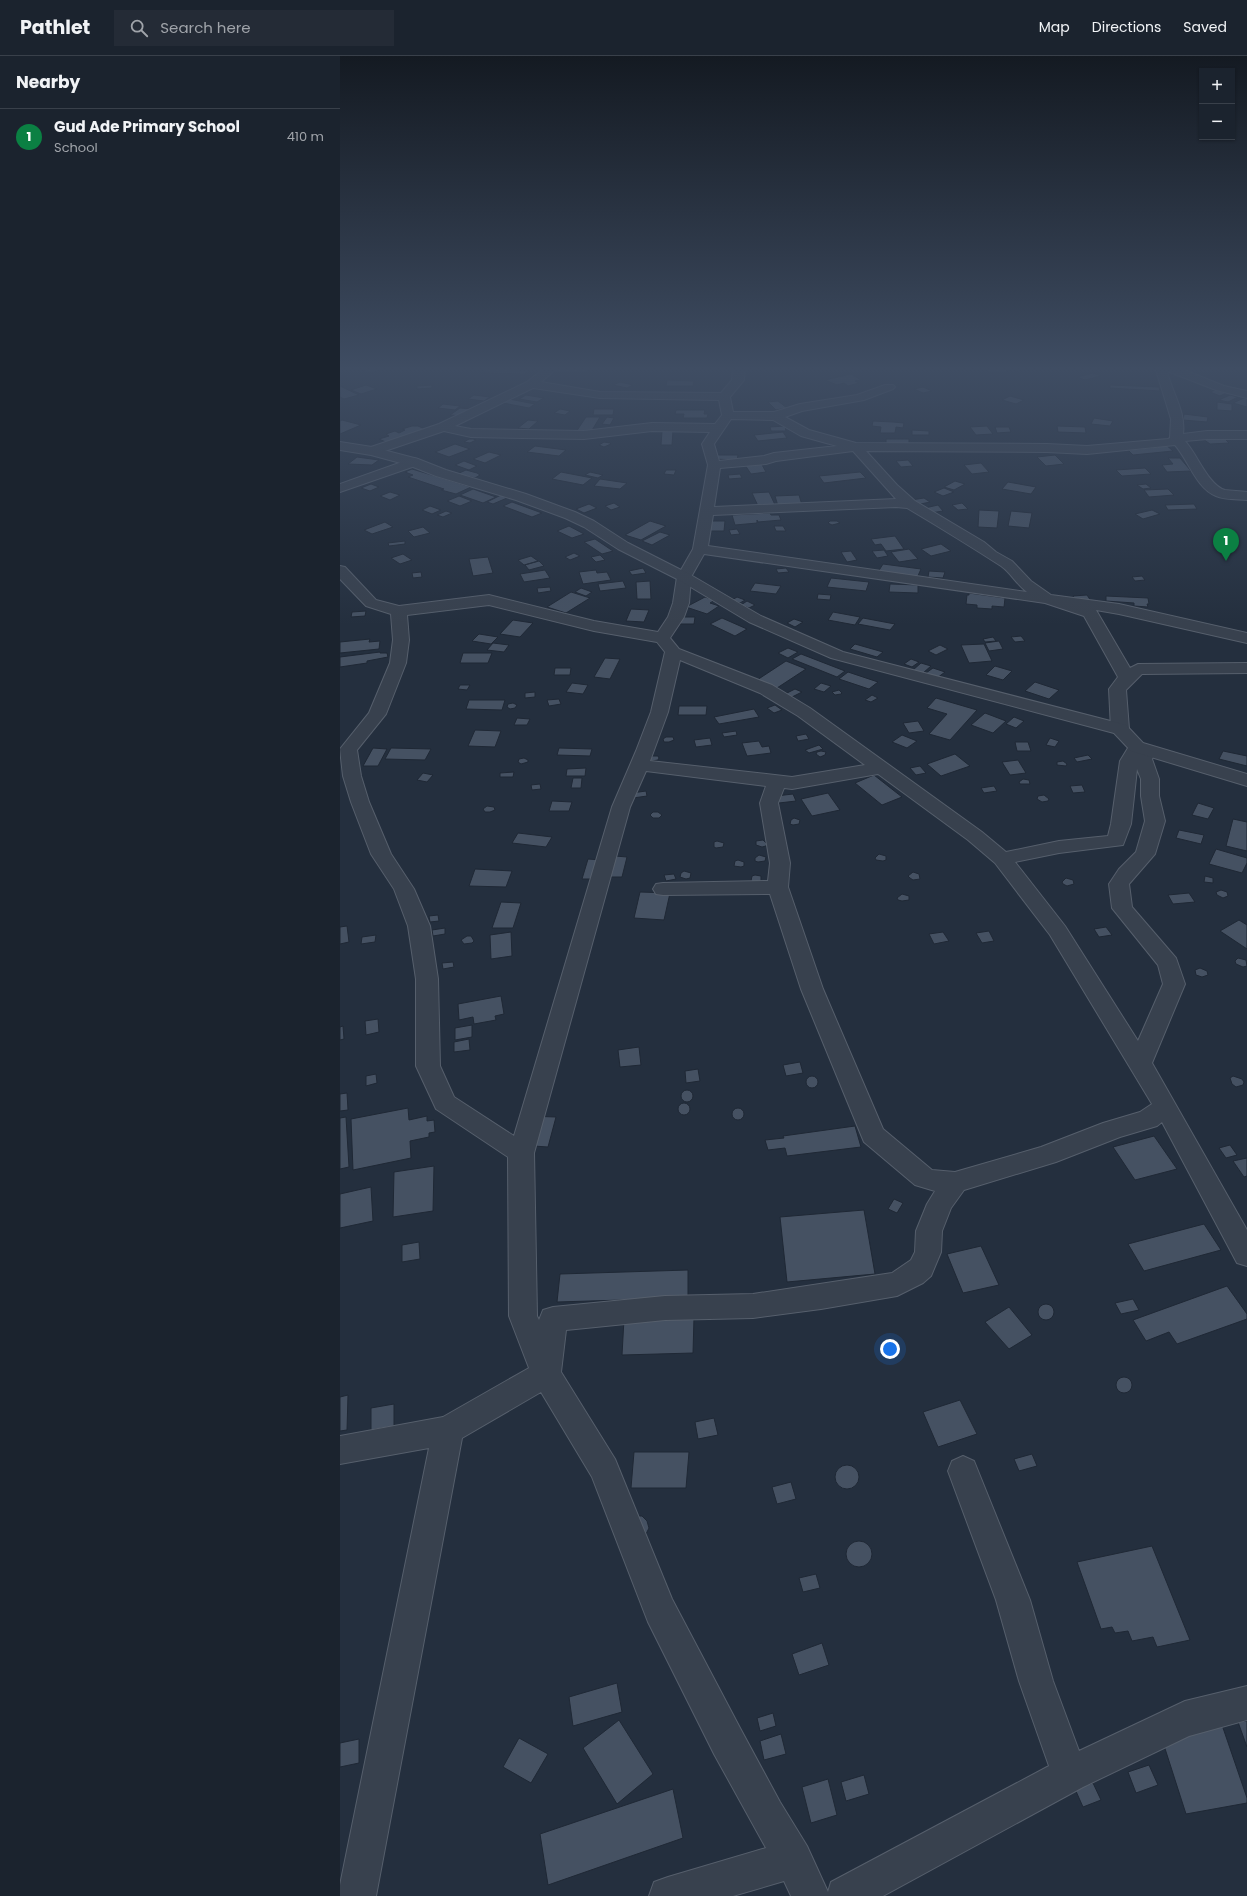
<!DOCTYPE html>
<html lang="en">
<head>
<meta charset="utf-8">
<style>
  :root { --surface:#1b232e; --page:#242b36; --text:#f1f3f6; --muted:#a0a4aa; --line:#39404a; --accent:#0b8043 }
  body { margin:0; font-family:Poppins,sans-serif; background:var(--page); color:var(--text) }
  .controls { position:absolute; right:12px; top:12px; display:grid; overflow:hidden; border-radius:0px; box-shadow:0 1px 3px #0004 }
  .controls button { width:36px; height:36px; display:grid; place-items:center; padding:0; border:0; border-bottom:1px solid var(--line); background:var(--surface); color:var(--text); font:20px sans-serif }
  .you { position:absolute; left:550px; top:1293px; width:14px; height:14px; margin:-10px; border:3px solid #fff; border-radius:50%; background:#1a73e8; box-shadow:0 0 0 6px #1a73e833 }
  .badge { display:grid; place-items:center; width:26px; height:26px; border-radius:50%; background:var(--accent); color:#fff; font-size:13px; font-weight:700 }
  .pin { position:absolute; translate:-50% -33px; filter:drop-shadow(0 1px 2px #0008) }
  .pin::after { content:''; position:absolute; top:21px; width:14px; height:12px; background:inherit; clip-path:polygon(0 0,100% 0,50% 100%) }
  .list { margin:0; padding:0; list-style:none }
  h2 { display:flex; justify-content:space-between; align-items:center; height:52px; margin:0; padding:0 16px; font-size:17px }
  h2 small { font-size:13px; font-weight:400; color:var(--muted) }
  .list li { display:grid; grid-template-columns:26px 1fr auto; gap:12px; align-items:center; box-sizing:border-box; height:56px; padding:0 16px; border-top:1px solid var(--line) }
  .list b { display:block; font-size:15px; white-space:nowrap }
  .list p { margin:0; font-size:13px; white-space:nowrap; color:var(--muted) }
  .list em { font-size:13px; font-style:normal; color:var(--muted) }
  .icon { flex:none; width:22px; height:22px; fill:none; stroke:currentColor; stroke-width:2; stroke-linecap:round; stroke-linejoin:round }
  .map { position:relative; flex:none; width:907px; height:1840px; overflow:hidden }
  header { display:flex; align-items:center; gap:24px; box-sizing:border-box; height:56px; padding:0 20px; background:var(--surface); border-bottom:1px solid var(--line) }
  header strong { font-size:19px }
  nav { display:flex; gap:22px; margin-inline-start:auto; font-size:14px }
  .search { width:280px; height:36px; background:var(--page); display:flex; align-items:center; gap:10px; box-sizing:border-box; padding:0 14px; border-radius:0px; color:var(--muted); font-size:15px }
  main { display:flex }
  aside { flex:1; background:var(--surface) }
  .map>svg:first-child { display:block }
  .building { fill:#455162; stroke:#1f2835 }
  .lines { fill:none; stroke-linecap:round; stroke-linejoin:round }
  .minor-casing { stroke:#565f6c; stroke-width:2 }
  .tertiary-casing { stroke:#565f6c; stroke-width:2 }
  .minor { fill:#38414e; fill-rule:evenodd }
  .tertiary { fill:#38414e; fill-rule:evenodd }
</style>
</head>
<body>
<header>
<strong>Pathlet</strong>
<div class="search"><svg class="icon" aria-label="search" viewBox="0 0 24 24"><circle cx="10" cy="10" r="6"/><path d="M15 15l6 6"/></svg>Search here</div>
<nav><a>Map</a><a>Directions</a><a>Saved</a></nav>
</header>
<main>
<aside>
<h2>Nearby<small></small></h2>
<ul class="list">
<li><span class="badge">1</span><div><b>Gud Ade Primary School</b><p>School</p></div><em>410 m</em></li>
</ul>
</aside>
<div class="map">
<svg width="907" height="1840" viewBox="0 0 907 1840">
  <rect width="100%" height="100%" fill="#242f3e"/>
  <path class="building" d="M30,311H43L33,317L22,316Z
    M248,311L247,316L215,317L216,312Z
    M332,311H353V313H332Z
    M664,311L668,316L649,317L646,312Z
    M145,313L188,314L185,318L142,317Z
    M753,317L761,320L745,324L737,321Z
    M511,318L521,324L515,325L519,327L508,330L504,327L497,329L485,324Z
    M327,324L354,325L353,330H326Z
    M280,326L293,329L287,332L273,329Z
    M26,329L37,333L21,338L11,334Z
    M92,329V332L77,333V330Z
    M770,329L819,331L820,335L770,332Z
    M0,330L19,339L4,343L0,341Z
    M583,331L592,335L583,337L574,333Z
    M875,334L886,337L880,340L870,336Z
    M134,339L150,341L144,345L128,343Z
    M186,339L204,342L197,346L179,343Z
    M890,339L898,341L888,346L879,344Z
    M670,340L684,344L676,348L662,344Z
    M904,342H907V351L893,347Z
    M169,343L195,348L189,352L163,347Z
    M438,345L447,352L436,354L428,346Z
    M877,346L892,348V355L877,354Z
    M103,348L120,350L115,354L98,352Z
    M120,352L133,353L123,360L110,359Z
    M220,353L230,355L225,359L214,357Z
    M254,353H274L273,359H253Z
    M336,354H365L364,358H368L367,362H343L344,358H335Z
    M844,358L868,361L867,366L843,364Z
    M246,361H260L251,376H236Z
    M267,361L274,362L270,369L262,368Z
    M754,362L773,365L770,370L751,368Z
    M2,364L21,369L0,378V365Z
    M188,364L198,365L189,373L178,372Z
    M533,365L553,366L564,367L563,372L556,371L555,377H540L541,371L532,370Z
    M72,370H78L87,374L48,387L39,383L49,380L46,378L55,375L59,377L65,374L62,373Z
    M445,370L446,375H431L430,371Z
    M647,370L653,378L636,379L630,371Z
    M717,370L745,371L746,377L718,376Z
    M655,371H669L671,376L657,377Z
    M572,374L589,375V379H572Z
    M322,375H333L332,389H321Z
    M443,376L447,382L418,385L414,379Z
    M883,381L889,387L870,388L863,383Z
    M129,383H133L136,384L130,387L124,386Z
    M546,383H569V388H546Z
    M264,386L270,387L271,388L264,391L259,389Z
    M115,388L130,393L109,401L95,396Z
    M825,388L833,395L793,399L788,394L818,391L816,389Z
    M195,390L226,394L219,400L187,396Z
    M149,396L161,399L145,407L133,403Z
    M374,399H398L397,404L373,403Z
    M715,399L724,408L706,410L697,401Z
    M17,401L39,404L32,409L8,408Z
    M828,402H840L851,415L827,416L822,409L833,408Z
    M568,404L573,410L561,411L556,405Z
    M124,405L137,410L129,414L115,409Z
    M421,407L426,416L411,418L405,409Z
    M641,407L649,416L632,418L624,409Z
    M805,412L811,418L782,420L776,414Z
    M72,413L131,431L116,438L101,434L104,433L68,421L73,419L65,416Z
    M126,414L137,417L140,419L135,422L117,418Z
    M326,414H336L334,419L324,418Z
    M221,416L252,422L243,429L212,423Z
    M250,416L263,419L258,422L245,419Z
    M520,416L526,422L484,427L479,420Z
    M400,418L402,422L389,423L388,419Z
    M260,423L287,427L280,433L254,430Z
    M615,425L625,428L614,434L604,431Z
    M668,426L696,431L691,438L662,433Z
    M31,428L39,431L30,435L21,432Z
    M806,428L811,432L803,433L797,429Z
    M604,432L614,436L603,440L594,436Z
    M133,433L156,441L143,447L120,439Z
    M828,433L834,439L809,441L804,434Z
    M50,436L60,439L50,444L40,440Z
    M429,436L436,451L419,452L412,437Z
    M161,439L167,442L153,448L147,446Z
    M459,439L462,449L438,450L435,440Z
    M119,440L132,445L120,450L107,445Z
    M584,442L590,446L576,449L571,444Z
    M172,446L202,457L192,461L163,450Z
    M274,447L280,451L271,454L265,450Z
    M622,447L628,453L618,454L612,449Z
    M249,448L257,452L244,457L236,453Z
    M854,448L857,453L828,454L825,449Z
    M598,449L603,455L590,457L585,452Z
    M90,450L101,454L92,458L82,454Z
    M639,454L659,455L657,472L638,471Z
    M812,454L820,458L803,463L795,458Z
    M106,455L112,457L103,461L97,459Z
    M671,455L692,457L689,472L668,470Z
    M430,457L431,459H439L441,464L418,466L417,464V467L395,469L392,459Z
    M310,465L326,470L301,484L285,479Z
    M371,465H385L384,475H370Z
    M490,465H497L500,467L492,469L488,467Z
    M45,466L53,471L32,478L24,474Z
    M229,470L244,478L232,482L217,475Z
    M434,470H443L446,475H436Z
    M83,471L90,477L74,481L68,475Z
    M397,473L400,478L391,479L389,474Z
    M320,476L330,479L312,489L302,485Z
    M555,480L564,493L546,495L541,488L535,489L531,483Z
    M255,483L273,495L262,498L244,486Z
    M65,485V488L49,490L48,487Z
    M601,488L611,495L591,500L581,493Z
    M569,493L578,503L559,506L551,496Z
    M544,494L548,500L537,502L532,495Z
    M511,495L517,504L507,506L501,496Z
    M234,497L240,500L230,504L225,501Z
    M63,498L72,504L60,508L51,502Z
    M260,499L265,504L256,506L251,501Z
    M191,500L198,505L184,509L178,504Z
    M148,501L153,517L133,520L129,503Z
    M199,505L204,510L189,514L185,509Z
    M543,508L581,513L577,522L538,516Z
    M303,512L306,517L292,519L289,515Z
    M446,512L449,516L438,517L436,513Z
    M205,514L210,522L184,526L180,518Z
    M256,514L257,517L267,516L271,524L243,528L239,516Z
    M589,515L605,516L603,522L588,521Z
    M81,516L82,521L73,522L72,517Z
    M802,520L805,524L795,525L792,521Z
    M491,522L529,526L526,535L487,531Z
    M283,525L286,532L260,535L258,528Z
    M310,525L311,543H297L296,526Z
    M415,527L441,530L436,538L410,535Z
    M550,528L578,529V537L549,536Z
    M210,531L211,535L198,537L197,532Z
    M241,532L252,536L246,540L235,536Z
    M231,536L250,542L226,557L207,551Z
    M629,537L665,542L664,551L652,550V553L637,552V549L626,548L627,539H629Z
    M478,538L491,539L490,544L477,543Z
    M747,539L751,545L737,546L733,540Z
    M766,540L808,542L809,548H807L808,551L794,550V547L766,545Z
    M365,541L375,544L370,547L379,550L367,558L346,551Z
    M397,541L405,544L400,547L392,544Z
    M407,545L415,549L409,552L401,549Z
    M291,553L309,554L304,566L286,565Z
    M26,555L25,560L11,561L12,556Z
    M493,556L520,561L515,569L488,564Z
    M342,561H355L354,568H340Z
    M382,562L407,573L395,580L370,568Z
    M523,562L555,568L550,574L518,568Z
    M454,563L463,566L455,571L447,567Z
    M173,564L193,567L180,581L160,578Z
    M139,578L158,581L151,588L132,585Z
    M681,580L685,585L675,586L671,581Z
    M653,581L656,585L645,586L643,583Z
    M30,583L29,586L40,585L39,593L0,597V586Z
    M659,585L663,593L649,595L645,587Z
    M153,587L169,589L164,596L147,594Z
    M515,588L543,596L537,601L510,593Z
    M644,588L652,605L629,607L621,589Z
    M600,589L608,593L596,599L588,595Z
    M448,592L458,596L448,602L438,597Z
    M40,596V597H47L48,601L27,605V607L0,611V601Z
    M123,597H152L148,607H120Z
    M461,598L505,615L497,621L452,603Z
    M265,602L280,603L270,623L254,621Z
    M571,603L579,606L572,611L564,608Z
    M446,605L466,613L437,632L417,624Z
    M581,607L591,610L583,617L573,614Z
    M655,610L672,615L663,624L646,619Z
    M215,612H231L230,619H214Z
    M593,612L605,616L597,622L586,617Z
    M508,616L538,626L529,633L499,623Z
    M695,626L719,634L709,643L685,635Z
    M232,627L248,629L243,638L226,636Z
    M481,627L491,630L484,636L474,633Z
    M120,629H130L127,634L118,633Z
    M455,633L462,636L452,641L445,638Z
    M499,634L502,637L501,638L495,639L492,636Z
    M195,636V641L185,642V637Z
    M532,639L538,642L531,646L525,644Z
    M596,642L637,654L610,684L589,678L607,658L587,652Z
    M219,643L221,648L209,650L207,644Z
    M129,644H165L162,654L126,653Z
    M173,647L177,649L175,652L170,653L167,651L168,648Z
    M435,649L442,654L434,657L427,652Z
    M339,650H367L366,659H338Z
    M414,653L419,661L379,668L374,661Z
    M645,657L666,665L653,677L631,669Z
    M674,661L684,665L676,672L666,668Z
    M177,662L190,663L187,669H174Z
    M578,665L584,675L569,677L563,667Z
    M135,674L161,675L155,691L128,690Z
    M396,675L397,679L384,681L382,677Z
    M466,678L469,683L458,685L456,680Z
    M562,679L577,685L567,692L552,686Z
    M326,681H333L334,684L329,686H324L323,683Z
    M370,682L372,689L356,691L354,684Z
    M710,682L719,685L715,691L706,689Z
    M419,685L422,691L429,690L431,697L407,700L402,687Z
    M675,686H688L691,695H677Z
    M479,689L483,693L469,697L465,694Z
    M33,692L47,693L38,710H23Z
    M51,692L91,693L85,704L45,703Z
    M219,692L252,693L250,700L217,699Z
    M481,695L486,696L485,699L480,701L476,698L477,696Z
    M883,695L907,700V710L879,703Z
    M615,698L630,710L601,720L587,708Z
    M748,699L752,703L737,706L734,702Z
    M311,700H318L319,702L318,704L312,705L309,704Z
    M184,702L188,704V706L181,708L178,706L179,703Z
    M678,704L686,717L670,719L662,706Z
    M723,705L727,708L726,710L717,709V706Z
    M580,710L586,717L576,719L570,712Z
    M246,712L245,720H226L227,713Z
    M174,716L173,721H160V717Z
    M83,717L93,719L87,726L77,724Z
    M534,719L562,741L542,749L515,727Z
    M233,722H242L241,732H231Z
    M683,723L689,724L690,728H680L679,726Z
    M200,728L201,733L192,734L191,729Z
    M742,729L745,736L733,737L730,730Z
    M654,730L657,735L644,737L641,732Z
    M306,735L307,740L293,742L292,737Z
    M488,737L500,754L472,760L461,743Z
    M453,738L456,745L439,747L436,740Z
    M704,739L709,743L708,745L702,746L697,743L698,740Z
    M212,745L232,746L229,755H209Z
    M858,747L874,752L868,763L852,759Z
    M147,750L154,751L155,754L150,756H145L143,753Z
    M313,756H318L322,759L319,762H313L310,759Z
    M454,762L460,764L459,768L453,769L450,768L451,764Z
    M893,763L907,766V795L886,790Z
    M839,774L864,779L861,788L836,782Z
    M178,777L212,781L206,791L172,787Z
    M423,784L427,788L426,790L422,791L416,789V785Z
    M377,785L384,787L383,791L376,792L374,791V786Z
    M876,793L907,802V807L902,817L869,808Z
    M539,798L546,800V804L543,805L536,804L535,802Z
    M419,799L426,801L425,805L418,806L415,805V802Z
    M275,800L287,801L282,821H269Z
    M248,803L262,804L257,823H242Z
    M398,804L404,806V810L401,811L394,810L395,805Z
    M135,813L172,815L166,831L129,830Z
    M344,815L351,817L350,822L346,823L340,821L341,817Z
    M573,816L579,818L580,823L573,824L570,822L568,820Z
    M334,818L336,823L326,825L324,819Z
    M415,819L421,820V825L414,826L411,825L412,820Z
    M865,820L873,822V827L864,826Z
    M726,822L733,824L734,828L727,830L723,828L722,826Z
    M881,834L887,836L888,840L883,842L877,839L876,836Z
    M300,836L330,837L324,864L294,862Z
    M849,837L855,846L833,848L828,839Z
    M562,838L569,840V844L562,845L558,844L557,842Z
    M161,846L181,847L173,872H152Z
    M98,859L99,865L90,866L89,860Z
    M899,864L907,869V893L880,875Z
    M7,870L9,886L0,888V871Z
    M766,871L772,879L759,881L754,873Z
    M105,872V878L93,880L92,874Z
    M649,875L654,885L642,887L636,877Z
    M171,876L172,900L151,903L150,879Z
    M603,876L609,885L594,888L589,878Z
    M36,879L35,886L21,888L22,881Z
    M127,880H131L134,885L132,887L124,888L121,884Z
    M898,902L906,904L907,910L903,911L896,908L895,905Z
    M113,906L114,911L103,913L102,907Z
    M860,912L867,915L868,919L862,921L856,919L855,914Z
    M161,940L164,958L155,960L156,964L134,968L133,961L119,964L118,948Z
    M38,963L39,976L26,979L25,965Z
    M132,969V981L115,984V972Z
    M3,970L4,983L0,984V971Z
    M129,983L130,994L114,996V986Z
    M299,991L301,1009L280,1011L278,994Z
    M460,1006L463,1017L446,1020L443,1009Z
    M358,1013L360,1025L346,1027L345,1015Z
    M36,1018L37,1027L26,1030V1020Z
    M893,1020L902,1023L904,1026L903,1029L896,1031L892,1028L890,1022Z
    M466 1026a6 6 0 1 1 12 0a6 6 0 1 1-12 0Z
    M341 1040a6 6 0 1 1 12 0a6 6 0 1 1-12 0Z
    M7,1037L8,1054L0,1055V1038Z
    M338 1053a6 6 0 1 1 12 0a6 6 0 1 1-12 0Z
    M392 1058a6 6 0 1 1 12 0a6 6 0 1 1-12 0Z
    M68,1052L69,1064L87,1060V1065L94,1064L95,1076L89,1077V1081L70,1085L71,1102L13,1114L11,1063Z
    M187,1060L216,1061L208,1091L179,1089Z
    M6,1061L9,1111L0,1113V1062Z
    M515,1070L521,1091L447,1100L445,1092L428,1094L425,1084L444,1082L443,1080Z
    M814,1080L837,1113L795,1124L773,1091Z
    M890,1089L897,1099L886,1102L879,1092Z
    M907,1102V1120L904,1121L893,1105Z
    M94,1110L93,1155L53,1161L54,1116Z
    M31,1131L33,1165L0,1172V1138Z
    M554,1143L563,1147L557,1157L548,1153Z
    M524,1154L535,1218L447,1226L440,1161Z
    M864,1168L881,1194L804,1215L788,1188Z
    M79,1186L80,1203L62,1206V1189Z
    M641,1190L659,1229L623,1237L607,1198Z
    M348,1214V1242L217,1246L220,1218Z
    M887,1230L907,1258V1263L837,1288L829,1276L806,1285L793,1264Z
    M793,1243L799,1254L781,1258L775,1247Z
    M698 1256a8 8 0 1 1 16 0a8 8 0 1 1-16 0Z
    M669,1251L692,1279L669,1293L645,1266Z
    M354,1262L353,1297L282,1299L284,1263Z
    M776 1329a8 8 0 1 1 16 0a8 8 0 1 1-16 0Z
    M8,1339L7,1374L0,1375V1341Z
    M620,1344L637,1378L598,1391L583,1356Z
    M54,1348V1370L31,1374V1352Z
    M374,1362L378,1379L358,1383L355,1366Z
    M294,1396H349L346,1432H291Z
    M692,1398L697,1410L679,1415L674,1403Z
    M495 1421a12 12 0 1 1 24 0a12 12 0 1 1-24 0Z
    M451,1426L456,1443L437,1448L432,1431Z
    M294,1460H302L307,1465L309,1472L305,1480Z
    M506 1498a13 13 0 1 1 26 0a13 13 0 1 1-26 0Z
    M812,1490L850,1584L817,1591L813,1581L792,1585L788,1575L775,1577L772,1571L761,1573L737,1506Z
    M476,1518L480,1532L463,1536L459,1522Z
    M482,1587L489,1609L459,1619L452,1598Z
    M277,1627L282,1656L233,1670L229,1641Z
    M433,1657L436,1670L420,1675L417,1662Z
    M279,1664L313,1718L277,1748L243,1692Z
    M907,1665V1691L898,1666Z
    M881,1666L907,1742V1747L846,1758L820,1677Z
    M441,1678L446,1698L424,1704L420,1685Z
    M179,1682L208,1698L191,1727L163,1711Z
    M19,1683V1707L0,1711V1687Z
    M809,1709L818,1729L796,1737L788,1716Z
    M524,1719L529,1738L506,1745L501,1726Z
    M488,1723L497,1759L471,1767L462,1731Z
    M753,1727L761,1744L743,1751L735,1733Z
    M333,1733L343,1782L208,1829L200,1778Z"/>
  <g class="lines">
    <defs>
      <path id="minor" d="M199,311H212L215,314L201,326L260,336L381,337L392,324L393,311H405L404,324L390,341L393,356H434L460,348L517,339L545,329H553L555,331L553,333L524,344L462,355L445,361L469,374L516,387L707,388L747,390L828,383L830,382L831,363L815,311H837L884,330L907,335V342L876,334L827,315C832,337 846,355 843,378L867,375H907V383H867L845,385C857,398 869,430 885,434C892,435 900,435 907,436V444C897,443 885,444 876,440C856,432 849,405 835,389L747,398L707,396L526,395L557,429L575,445L644,486L656,496L672,505L691,525L711,539L779,548L907,577V587L779,558L756,554L790,612L798,608L907,607V617L802,618L786,634L789,673L786,677L780,678L774,677L771,673L769,633L778,621L744,560L705,547L364,498L351,521L349,547L344,561L330,582L339,593L432,629L470,652L642,776L666,796L719,785L768,780L771,768L780,705L791,687L797,686L803,687L805,690L813,691L816,695L812,703L819,723V740L825,765L815,798L789,828L792,851L836,902L845,928L812,1007L907,1174V1210L897,1207L822,1066L817,1070L780,1081L716,1106L624,1134L611,1152L602,1175L601,1196L591,1220L583,1227L557,1240L481,1253L413,1262L325,1264L226,1274L221,1316L275,1403L332,1543L400,1672L440,1746L467,1790L488,1836L491,1826L709,1710L679,1625L656,1544L608,1415L612,1405L623,1400L634,1405L690,1544L713,1625L739,1695L845,1645L907,1630V1664L849,1680L743,1731L543,1840H451L444,1825L393,1840H309L314,1826L328,1821L426,1792L374,1698L308,1566L252,1421L201,1336L122,1382L36,1840H0V1829L89,1392L0,1408V1380L103,1361L189,1312L169,1260L168,1101L96,1053L76,1010V923L68,870L54,833L31,798L11,746L3,720L0,693L29,657L50,607L53,584L51,558L26,550L0,523V510L5,511L36,544L59,550L149,539L254,565L318,576L328,561L333,547L337,521L353,493L368,409L362,388L370,376L312,375L244,383L131,381L104,375L36,398H28L26,395L28,392L99,368L187,326L202,314ZM193,332L260,342L379,344L382,359L375,368L312,367L244,375L131,373L115,370ZM391,363L433,364L461,380L497,390L434,397L424,400L379,405L374,388ZM513,395L556,443L374,451L380,412L426,408L436,405ZM556,451L567,452C599,471 630,490 661,510C671,517 677,529 687,536L368,490L373,459ZM149,549L254,575L317,586L325,596L311,656L296,695L272,751L174,1080L114,1041L100,1010L98,923L90,870L74,833L51,798L29,746L21,720L17,694L46,658L66,607L69,584L67,559ZM340,604L420,637L458,660L525,709L452,721L310,705L328,656ZM797,713L801,723V740L805,765L796,796L779,813L769,828L772,852L818,909L823,928L798,985L725,870L675,806L719,797L783,789L791,768ZM306,715L426,730L420,747L430,807L428,825L323,827L316,828L313,833L316,838L323,839L430,838L461,933L524,1086L575,1129L595,1135L587,1148L576,1175L575,1196L571,1204L552,1217L413,1238L325,1240L213,1251L203,1254L199,1264L197,1260L194,1097L290,751ZM538,718L628,784L655,807L710,879L812,1048L800,1056L763,1067L701,1091L615,1116L592,1114L543,1073L483,933L448,831L450,807L438,747L444,732L452,733Z
        M73,402L78,403L79,406L78,409L0,436V428Z"/>
      <path id="tertiary" d="M0,386L32,391L78,403L106,414L186,438L235,456L254,465L288,487L349,518L421,560L503,596L786,669L803,687L907,718V730L791,695L774,677L491,602L409,566L339,524L278,493L244,471L225,462L176,444L96,420L68,409L31,399L0,394Z"/>
    </defs>
    <use href="#minor" class="minor-casing"/>
    <use href="#tertiary" class="tertiary-casing"/>
    <use href="#minor" class="minor"/>
    <use href="#tertiary" class="tertiary"/>
  </g>
  <linearGradient id="sky" x2="0" y2="1"><stop stop-color="#141a22"/><stop offset="0.55" stop-color="#3f4d63"/><stop offset="1" stop-color="#3f4d63" stop-opacity="0"/></linearGradient>
  <rect width="907" height="569" fill="url(#sky)"/>
</svg>
<div class="controls">
<button>+</button>
<button>−</button>
</div>
<div class="you"></div>
<div class="pin badge" style="left:886px;top:505px">1</div>
</div>
</main>
</body>
</html>
